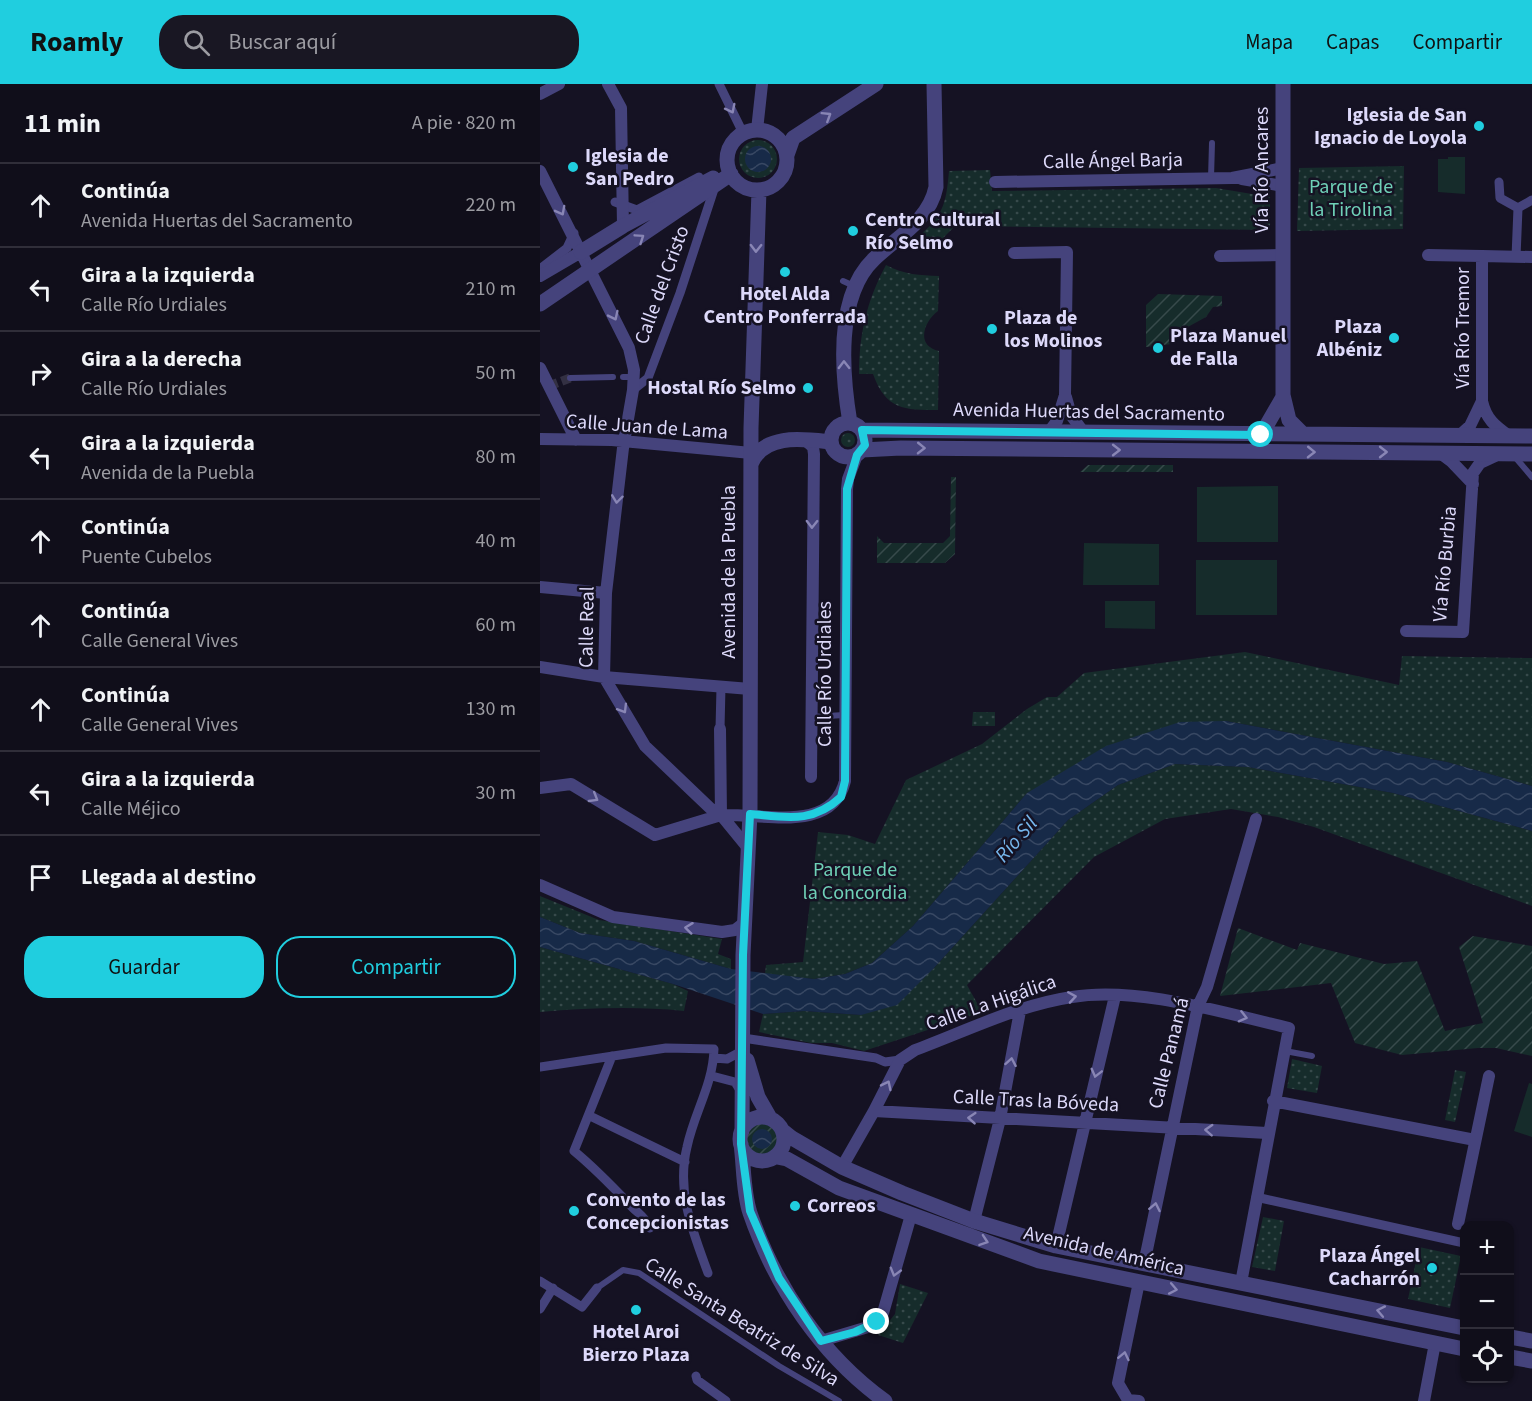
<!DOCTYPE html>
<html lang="es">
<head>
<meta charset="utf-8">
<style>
  :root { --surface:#100e1a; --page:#191723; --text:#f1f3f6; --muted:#9c9ca2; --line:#302e39; --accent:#20cedf }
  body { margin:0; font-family:"Source Sans 3",sans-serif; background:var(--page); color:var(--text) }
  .controls { position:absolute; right:18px; bottom:18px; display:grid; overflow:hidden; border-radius:12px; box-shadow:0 2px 4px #0004 }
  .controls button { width:54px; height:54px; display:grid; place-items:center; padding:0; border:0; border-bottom:2px solid var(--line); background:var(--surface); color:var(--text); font:30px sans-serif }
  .stop { position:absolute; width:18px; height:18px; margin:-14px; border:4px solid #20cedf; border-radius:50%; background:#fff }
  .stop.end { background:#20cedf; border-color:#fff; box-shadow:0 2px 6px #0008 }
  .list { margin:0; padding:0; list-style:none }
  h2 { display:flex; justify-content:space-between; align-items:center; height:78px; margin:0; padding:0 24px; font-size:26px }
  h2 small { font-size:20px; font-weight:400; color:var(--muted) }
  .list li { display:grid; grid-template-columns:39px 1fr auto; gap:18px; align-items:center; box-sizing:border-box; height:84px; padding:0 24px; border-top:2px solid var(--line) }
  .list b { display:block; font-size:22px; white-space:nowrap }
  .list p { margin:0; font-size:20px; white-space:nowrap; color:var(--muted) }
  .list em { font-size:20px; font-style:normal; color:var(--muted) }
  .actions { display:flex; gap:12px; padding:18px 24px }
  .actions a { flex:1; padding:14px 0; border:2px solid var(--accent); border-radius:24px; text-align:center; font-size:21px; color:var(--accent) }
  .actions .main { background:var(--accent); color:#111 }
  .icon { flex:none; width:33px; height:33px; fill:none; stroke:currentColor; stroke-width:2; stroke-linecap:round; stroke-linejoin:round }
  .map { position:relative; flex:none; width:992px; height:1317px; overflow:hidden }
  header { display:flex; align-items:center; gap:36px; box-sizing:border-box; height:84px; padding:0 30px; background:var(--accent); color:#111 }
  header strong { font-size:28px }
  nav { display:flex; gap:33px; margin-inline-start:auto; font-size:21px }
  .search { width:420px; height:54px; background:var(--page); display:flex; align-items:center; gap:15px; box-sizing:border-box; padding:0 21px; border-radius:24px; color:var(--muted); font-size:22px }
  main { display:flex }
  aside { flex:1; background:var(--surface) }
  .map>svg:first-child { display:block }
  .grass { fill:url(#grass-dots) }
  .garden { fill:url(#garden-furrows) }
  .pitch { fill:#162c2b }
  .water { fill:url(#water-waves) }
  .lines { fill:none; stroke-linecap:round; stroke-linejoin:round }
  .pedestrian-tunnel { stroke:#333043; stroke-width:9; stroke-dasharray:9 4.5; stroke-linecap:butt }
  .service { stroke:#45437c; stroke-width:6 }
  .pedestrian { stroke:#45437c; stroke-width:9 }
  .minor { stroke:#45437c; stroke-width:12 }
  .tertiary { stroke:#45437c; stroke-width:15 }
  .oneway { stroke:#8986b5 }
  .route { stroke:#20cedf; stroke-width:8 }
  .poi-dot { fill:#20cedf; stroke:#151223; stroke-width:2 }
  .labels { text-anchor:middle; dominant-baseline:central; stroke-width:5; stroke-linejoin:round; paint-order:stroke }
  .poi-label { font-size:20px; font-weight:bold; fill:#ddd9fa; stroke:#151223; text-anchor:start }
  .street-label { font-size:20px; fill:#ddd9fa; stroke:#151223 }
  .park-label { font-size:20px; fill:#6fd0b7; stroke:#151223 }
  .water-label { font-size:21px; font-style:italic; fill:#76b6ec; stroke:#151223 }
</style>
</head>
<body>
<header>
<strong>Roamly</strong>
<div class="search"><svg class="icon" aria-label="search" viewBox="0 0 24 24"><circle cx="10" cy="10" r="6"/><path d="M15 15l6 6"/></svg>Buscar aquí</div>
<nav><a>Mapa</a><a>Capas</a><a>Compartir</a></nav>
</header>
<main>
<aside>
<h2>11 min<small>A pie · 820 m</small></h2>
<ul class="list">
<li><svg class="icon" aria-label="ahead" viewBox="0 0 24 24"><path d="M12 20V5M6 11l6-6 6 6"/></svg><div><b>Continúa</b><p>Avenida Huertas del Sacramento</p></div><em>220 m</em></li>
<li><svg class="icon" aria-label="left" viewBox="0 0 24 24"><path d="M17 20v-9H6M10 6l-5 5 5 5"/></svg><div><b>Gira a la izquierda</b><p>Calle Río Urdiales</p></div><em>210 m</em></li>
<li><svg class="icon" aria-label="right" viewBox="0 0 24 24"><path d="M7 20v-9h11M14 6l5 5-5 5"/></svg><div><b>Gira a la derecha</b><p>Calle Río Urdiales</p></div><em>50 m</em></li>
<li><svg class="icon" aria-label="left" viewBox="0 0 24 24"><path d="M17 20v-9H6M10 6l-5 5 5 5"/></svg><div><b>Gira a la izquierda</b><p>Avenida de la Puebla</p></div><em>80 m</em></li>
<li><svg class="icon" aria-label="ahead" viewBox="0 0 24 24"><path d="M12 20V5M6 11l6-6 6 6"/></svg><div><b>Continúa</b><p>Puente Cubelos</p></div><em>40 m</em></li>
<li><svg class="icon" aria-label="ahead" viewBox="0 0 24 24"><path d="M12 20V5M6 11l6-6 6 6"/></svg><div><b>Continúa</b><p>Calle General Vives</p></div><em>60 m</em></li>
<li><svg class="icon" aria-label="ahead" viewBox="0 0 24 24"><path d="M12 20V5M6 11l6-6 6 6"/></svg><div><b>Continúa</b><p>Calle General Vives</p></div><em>130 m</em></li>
<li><svg class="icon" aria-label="left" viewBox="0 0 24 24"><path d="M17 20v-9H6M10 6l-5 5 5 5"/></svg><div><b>Gira a la izquierda</b><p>Calle Méjico</p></div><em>30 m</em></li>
<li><svg class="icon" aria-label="arrive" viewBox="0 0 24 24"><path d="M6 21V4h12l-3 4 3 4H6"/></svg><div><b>Llegada al destino</b></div></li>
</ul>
<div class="actions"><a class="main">Guardar</a><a>Compartir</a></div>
</aside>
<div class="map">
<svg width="992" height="1317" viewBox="0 0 992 1317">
  <defs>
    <pattern id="grass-dots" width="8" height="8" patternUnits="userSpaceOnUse" patternTransform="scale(1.5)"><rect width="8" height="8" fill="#162c2b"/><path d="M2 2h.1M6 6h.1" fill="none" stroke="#374a4b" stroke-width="1.8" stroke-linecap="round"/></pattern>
    <pattern id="garden-furrows" width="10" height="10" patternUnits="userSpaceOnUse" patternTransform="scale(1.5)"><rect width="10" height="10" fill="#162c2b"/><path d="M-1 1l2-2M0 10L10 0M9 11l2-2" fill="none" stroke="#374a4b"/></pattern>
    <pattern id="water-waves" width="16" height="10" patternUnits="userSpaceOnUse" patternTransform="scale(1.5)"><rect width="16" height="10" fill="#172a48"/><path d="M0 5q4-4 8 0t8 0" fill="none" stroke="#384863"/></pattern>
  </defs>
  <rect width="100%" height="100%" fill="#151223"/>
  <path class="grass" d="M199 75a19 19 0 1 1 38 0a19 19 0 1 1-38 0Z
    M864,82L863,145L757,147L759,84Z
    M450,86L452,107L676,104L730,113V146L415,142L402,155H375C403,133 406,121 409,87Z
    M346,181C364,191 380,191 399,192L398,227C384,237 375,262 399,267L398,326C364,326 346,326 333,290H319C319,250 327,216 346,181Z
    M301 356a7 7 0 1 1 14 0a7 7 0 1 1-14 0Z
    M705,568L859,601L862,572L992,574V702L907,678L686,637L487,709L373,842L332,879L305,890L274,895L225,890L226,881L263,878L278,748L308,751L335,760L366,696L442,660L487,625L507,613H517L544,589Z
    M433,628H455V642H432Z
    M635,680L708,683L853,709L992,747V822L774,743L738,733L691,725L625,735L554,773L427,901L442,928L324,967L292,959H271L219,948L223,930L264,927L321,931L393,885L528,736L578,701Z
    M0,812L59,836L182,855L178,870L191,875V885L94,857L40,849L0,833Z
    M0,863L133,900L148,907L144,927C96,922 48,924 0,928Z
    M752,975L782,982L777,1009L747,1004Z
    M915,986L926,988L915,1038L905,1036Z
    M723,1133L744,1137L735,1187L712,1183Z
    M879,1163L921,1172L910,1224L868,1215Z
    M360,1200L388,1209L363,1259L338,1251L355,1230Z"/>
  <path class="garden" d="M618,210L682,212V222L673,223L666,233L646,244L632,260L606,263V221Z
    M548,381H633V388H540Z
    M411,393H416L415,470L405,479H337V452L344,459H403L410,452Z
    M698,844L757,866L760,859L844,880L877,877L905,947L943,939L919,863L933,852L992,862V972L956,964H938L862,971L815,959L791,899L680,912Z
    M206 1055a16 16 0 1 1 32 0a16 16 0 1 1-32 0Z"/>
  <path class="pitch" d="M908,73H925V110L898,108V75H908Z
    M738,402V458H657V403Z
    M544,459L619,460V501H543Z
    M656,476H737V531H656Z
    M565,517H615V545L565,544Z
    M989,999L992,1000V1053L974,1047Z"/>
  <path class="water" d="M205 75a13 13 0 1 1 26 0a13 13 0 1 1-26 0Z
    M686,637L907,678L992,702V747L853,709L708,683L635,680L578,701L528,736L393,885L357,921L321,931L264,927L223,930L133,900L0,863V833L40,849L94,857L191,885L274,895L305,890L332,879L373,842L487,709L566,662L640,638Z
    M212 1055a10 10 0 1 1 20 0a10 10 0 1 1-20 0Z"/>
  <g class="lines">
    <path class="pedestrian-tunnel" d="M9,302L30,294"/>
    <path class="service" d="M671,94L672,59
      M303,197L314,202
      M83,293H93
      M30,294L73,293
      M975,373L992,393
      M271,633L304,631
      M745,967L772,972
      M57,1204L83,1186L99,1189L239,1282L299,1317"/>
    <path class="pedestrian" d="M179,0L203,49
      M959,98L960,114L978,124
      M75,118L97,126L159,93
      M976,173L978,124L992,116
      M0,185L27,164L34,149
      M93,306L108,294L140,209L175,102
      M180,645L181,603
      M203,954L336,974L345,978L360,976
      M72,972L34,1067C56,1085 73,1103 92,1123C100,1131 105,1133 110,1144
      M174,974L187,975L202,967
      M0,983L126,964L174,965C173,1001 154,1029 147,1063C136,1108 153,1148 168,1189
      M172,992L195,998L200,1006
      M50,1032L145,1078
      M716,1113L924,1159
      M0,1197L42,1223L57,1204
      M0,1225L13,1204
      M156,1292L157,1296L186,1317"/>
    <path class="minor" d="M68,0L81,24L83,142
      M0,10L19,0
      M217,46L222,0
      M0,87L89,264L94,286L93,306L83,364L66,509L64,593L105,662L170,724L181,731C223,729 292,750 305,697L307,405L308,395L317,371
      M702,95L743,102
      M455,98L692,94L743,84
      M474,169L527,168L525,311L517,337L508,349
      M888,171L942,172
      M680,172L743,171
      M0,192L41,168
      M0,284L36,356
      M526,313L531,331L544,349
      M919,352L930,342L942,317
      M969,352C955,342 946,335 942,317V172L992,173
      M0,355L72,356L211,369
      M266,357L273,363L274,370L271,693
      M900,369L912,378L933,400
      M0,503L66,509
      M866,547L923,548L933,389L940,379L955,372
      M0,583L64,593L210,605
      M180,645L181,731
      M0,704L31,700L115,751L181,731
      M181,731L208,764
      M0,801L73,833L182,848L195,846L204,839
      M733,1017L935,1056
      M334,1027L727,1049
      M302,1083L334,1027L360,976L375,966C426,947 478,921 532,913C598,902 684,929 749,944L701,1199
      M434,1137L460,1035L480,927
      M918,1140L949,992
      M516,1162L575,912
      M604,1180L658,922L667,903L716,735
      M281,1257L328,1243L343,1229L371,1131
      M599,1317L588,1316L578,1299L599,1198
      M884,1317L895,1259"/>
    <path class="tertiary" d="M743,0V311L749,336L763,350
      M187 76a30 30 0 1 1 60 0a30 30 0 1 1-60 0Z
      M247,71L253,54L336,0
      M41,168L83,142L173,94
      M0,220L191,90
      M291 356a17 17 0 1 1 34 0a17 17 0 1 1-34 0Z
      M310,339C302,291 295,212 334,175C357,153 389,137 396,103L394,0
      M322,346L992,352
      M721,351L743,313
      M322,366L361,364L992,370
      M211,380C224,349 263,355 290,358
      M207,976L218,1013L230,1034
      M200 1055a22 22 0 1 1 44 0a22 22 0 1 1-44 0Z
      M242,1046L252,1054L302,1083L362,1109L434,1137L516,1162L924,1244
      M202,1047L203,871L210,730L211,344L219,106
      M201,1060C204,1082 203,1108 210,1129C235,1202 282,1272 345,1317
      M237,1073L247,1075L299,1104L499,1177L924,1265
      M970,1253L992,1257
      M970,1273L992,1277"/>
  </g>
  <defs><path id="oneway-chevron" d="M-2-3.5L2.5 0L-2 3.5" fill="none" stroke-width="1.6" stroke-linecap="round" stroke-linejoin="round" transform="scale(1.5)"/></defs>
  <g class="oneway">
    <use href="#oneway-chevron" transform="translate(191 25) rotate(63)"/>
    <use href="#oneway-chevron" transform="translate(287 32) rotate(-32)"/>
    <use href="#oneway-chevron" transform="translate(21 127) rotate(62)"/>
    <use href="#oneway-chevron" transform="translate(100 154) rotate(-34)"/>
    <use href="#oneway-chevron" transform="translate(216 164) rotate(91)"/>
    <use href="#oneway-chevron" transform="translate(74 232) rotate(64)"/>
    <use href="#oneway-chevron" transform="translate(304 281) rotate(-91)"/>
    <use href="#oneway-chevron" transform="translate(381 364) rotate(1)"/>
    <use href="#oneway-chevron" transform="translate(576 366)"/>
    <use href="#oneway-chevron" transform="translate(771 368) rotate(1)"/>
    <use href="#oneway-chevron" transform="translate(843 368)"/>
    <use href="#oneway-chevron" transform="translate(77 415) rotate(97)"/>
    <use href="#oneway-chevron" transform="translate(272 440) rotate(91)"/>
    <use href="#oneway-chevron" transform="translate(83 625) rotate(59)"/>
    <use href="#oneway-chevron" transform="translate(54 714) rotate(31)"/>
    <use href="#oneway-chevron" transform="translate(149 844) rotate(-173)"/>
    <use href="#oneway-chevron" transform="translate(532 913) rotate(-9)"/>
    <use href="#oneway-chevron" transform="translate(703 933) rotate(14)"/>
    <use href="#oneway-chevron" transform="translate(471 978) rotate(-80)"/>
    <use href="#oneway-chevron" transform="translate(556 989) rotate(104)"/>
    <use href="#oneway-chevron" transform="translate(347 1001) rotate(-64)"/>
    <use href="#oneway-chevron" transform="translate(432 1034) rotate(-176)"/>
    <use href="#oneway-chevron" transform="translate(669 1046) rotate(-177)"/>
    <use href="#oneway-chevron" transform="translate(615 1123) rotate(-79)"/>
    <use href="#oneway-chevron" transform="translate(444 1157) rotate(19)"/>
    <use href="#oneway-chevron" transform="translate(355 1188) rotate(106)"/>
    <use href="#oneway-chevron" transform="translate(633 1205) rotate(11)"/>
    <use href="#oneway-chevron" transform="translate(841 1227) rotate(-169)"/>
    <use href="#oneway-chevron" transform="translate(584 1272) rotate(-78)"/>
  </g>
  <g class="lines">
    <path class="route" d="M337,1238L315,1248L281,1257L239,1194L210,1127L201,1060L203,871L210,730C246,733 272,740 301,713L305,697L307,405L317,371L325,361L322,346L721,351"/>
  </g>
  <g class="poi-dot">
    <circle cx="939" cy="42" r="6"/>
    <circle cx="33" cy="83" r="6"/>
    <circle cx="313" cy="147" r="6"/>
    <circle cx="245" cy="188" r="6"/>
    <circle cx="452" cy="245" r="6"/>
    <circle cx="854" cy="254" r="6"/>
    <circle cx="618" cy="264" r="6"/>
    <circle cx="268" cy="304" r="6"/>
    <circle cx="255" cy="1122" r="6"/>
    <circle cx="34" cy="1127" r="6"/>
    <circle cx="892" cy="1184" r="6"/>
    <circle cx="96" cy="1226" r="6"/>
  </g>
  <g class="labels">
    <g class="poi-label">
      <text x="927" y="31" text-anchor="end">Iglesia de San<tspan x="927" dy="23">Ignacio de Loyola</tspan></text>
      <text x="45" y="72">Iglesia de<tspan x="45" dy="23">San Pedro</tspan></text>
      <text x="325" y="136">Centro Cultural<tspan x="325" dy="23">Río Selmo</tspan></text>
      <text x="245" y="210" text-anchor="middle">Hotel Alda<tspan x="245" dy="23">Centro Ponferrada</tspan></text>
      <text x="464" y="234">Plaza de<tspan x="464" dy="23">los Molinos</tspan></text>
      <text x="842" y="243" text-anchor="end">Plaza<tspan x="842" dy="23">Albéniz</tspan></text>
      <text x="630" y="252">Plaza Manuel<tspan x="630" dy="23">de Falla</tspan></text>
      <text x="256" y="304" text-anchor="end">Hostal Río Selmo</text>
      <text x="46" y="1116">Convento de las<tspan x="46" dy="23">Concepcionistas</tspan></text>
      <text x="267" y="1122">Correos</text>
      <text x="880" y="1172" text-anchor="end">Plaza Ángel<tspan x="880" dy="23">Cacharrón</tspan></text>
      <text x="96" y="1248" text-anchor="middle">Hotel Aroi<tspan x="96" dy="23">Bierzo Plaza</tspan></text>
    </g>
    <g class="street-label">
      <text transform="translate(573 77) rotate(-1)">Calle Ángel Barja</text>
      <text transform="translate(722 86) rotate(-90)">Vía Río Ancares</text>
      <text transform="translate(122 201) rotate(-70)">Calle del Cristo</text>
      <text transform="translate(923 244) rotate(-90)">Vía Río Tremor</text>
      <text transform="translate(549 328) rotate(1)">Avenida Huertas del Sacramento</text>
      <text transform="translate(107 343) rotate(4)">Calle Juan de Lama</text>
      <text transform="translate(905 480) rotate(-85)">Vía Río Burbia</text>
      <text transform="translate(189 488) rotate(-90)">Avenida de la Puebla</text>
      <text transform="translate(47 543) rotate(-89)">Calle Real</text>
      <text transform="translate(285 590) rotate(-90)">Calle Río Urdiales</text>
      <text transform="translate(451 919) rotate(-19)">Calle La Higálica</text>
      <text transform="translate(629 969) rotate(-76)">Calle Panamá</text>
      <text transform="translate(496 1017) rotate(3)">Calle Tras la Bóveda</text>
      <text transform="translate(564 1167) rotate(13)">Avenida de América</text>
      <text transform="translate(202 1238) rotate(32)">Calle Santa Beatriz de Silva</text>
    </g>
    <g class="park-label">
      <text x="811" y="103">Parque de<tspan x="811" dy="23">la Tirolina</tspan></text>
      <text x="315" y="786">Parque de<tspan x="315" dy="23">la Concordia</tspan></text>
    </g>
    <g class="water-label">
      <text transform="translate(476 755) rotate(-49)">Río Sil</text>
    </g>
  </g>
</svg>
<div class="controls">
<button>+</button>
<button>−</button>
<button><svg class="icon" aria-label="locate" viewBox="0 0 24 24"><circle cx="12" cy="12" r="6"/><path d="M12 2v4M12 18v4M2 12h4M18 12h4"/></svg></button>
</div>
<div class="stop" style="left:721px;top:351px"></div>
<div class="stop end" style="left:337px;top:1238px"></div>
</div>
</main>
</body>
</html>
